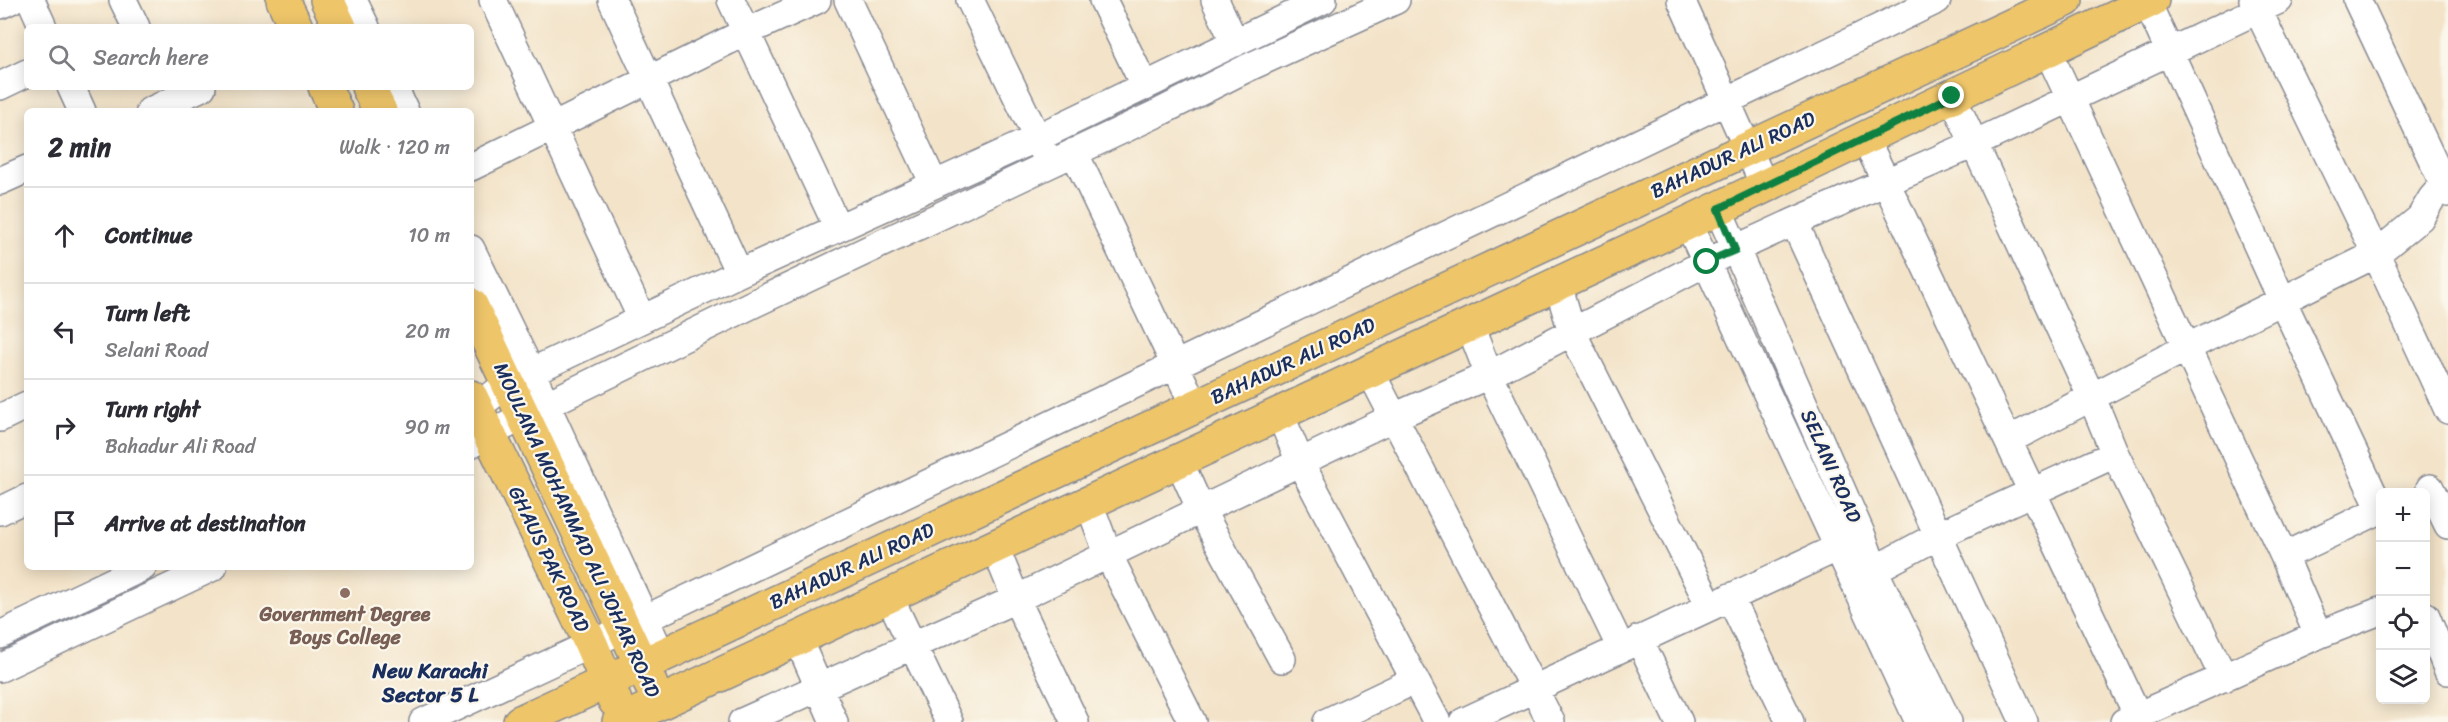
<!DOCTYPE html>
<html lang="en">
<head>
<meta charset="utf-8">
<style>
  :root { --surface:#fff; --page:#f7f7f7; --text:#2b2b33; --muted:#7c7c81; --line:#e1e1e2 }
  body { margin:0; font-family:Sriracha,sans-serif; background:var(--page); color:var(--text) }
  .controls { position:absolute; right:18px; bottom:18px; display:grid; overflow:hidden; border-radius:9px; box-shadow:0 3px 15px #0003 }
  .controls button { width:54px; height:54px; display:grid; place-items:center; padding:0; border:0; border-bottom:2px solid var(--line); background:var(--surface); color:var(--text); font:30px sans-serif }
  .stop { position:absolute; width:18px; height:18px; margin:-14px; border:4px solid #0b8043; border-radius:50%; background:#fff }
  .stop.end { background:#0b8043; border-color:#fff; box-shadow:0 2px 6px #0008 }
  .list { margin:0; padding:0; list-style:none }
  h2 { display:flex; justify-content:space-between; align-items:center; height:78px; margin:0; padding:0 24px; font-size:26px }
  h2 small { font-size:20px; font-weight:400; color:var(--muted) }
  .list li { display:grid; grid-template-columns:39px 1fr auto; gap:18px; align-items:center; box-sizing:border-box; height:96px; padding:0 24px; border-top:2px solid var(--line) }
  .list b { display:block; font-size:22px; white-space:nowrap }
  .list p { margin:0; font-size:20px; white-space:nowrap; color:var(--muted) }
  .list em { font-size:20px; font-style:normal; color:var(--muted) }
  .icon { flex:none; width:33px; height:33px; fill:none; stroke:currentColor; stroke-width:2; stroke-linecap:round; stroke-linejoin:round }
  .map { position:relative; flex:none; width:2448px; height:722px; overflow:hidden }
  .search { position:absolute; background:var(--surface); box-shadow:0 3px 15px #0003; left:24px; top:24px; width:450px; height:66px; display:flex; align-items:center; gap:15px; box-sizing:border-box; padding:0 21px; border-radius:9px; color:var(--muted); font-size:22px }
  .panel { position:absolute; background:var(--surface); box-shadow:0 3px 15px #0003; left:24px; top:108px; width:450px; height:462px; border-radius:9px }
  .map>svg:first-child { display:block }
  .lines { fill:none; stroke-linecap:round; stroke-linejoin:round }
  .minor-casing { stroke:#878993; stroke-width:30 }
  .major-casing { stroke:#878993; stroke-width:36 }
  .minor { stroke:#fff; stroke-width:27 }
  .major { stroke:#eec569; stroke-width:33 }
  .route { stroke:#0b8043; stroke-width:8 }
  .education-dot { fill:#8d6e63; stroke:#fbf7ec; stroke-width:2 }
  .labels { text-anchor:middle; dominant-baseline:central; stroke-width:4.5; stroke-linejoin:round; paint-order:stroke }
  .street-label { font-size:20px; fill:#1b2f5e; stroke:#fbf7ec }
  .education-label { font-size:20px; font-weight:bold; fill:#785e54; stroke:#fbf7ec }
  .neighbourhood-label { font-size:21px; font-weight:bold; fill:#1b2f5e; stroke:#fbf7ec }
</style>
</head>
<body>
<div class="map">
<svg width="2448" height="722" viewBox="0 0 2448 722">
  <rect width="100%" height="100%" fill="#fbf7ec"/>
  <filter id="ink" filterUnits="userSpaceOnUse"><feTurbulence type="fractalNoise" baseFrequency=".0167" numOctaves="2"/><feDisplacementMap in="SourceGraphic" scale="12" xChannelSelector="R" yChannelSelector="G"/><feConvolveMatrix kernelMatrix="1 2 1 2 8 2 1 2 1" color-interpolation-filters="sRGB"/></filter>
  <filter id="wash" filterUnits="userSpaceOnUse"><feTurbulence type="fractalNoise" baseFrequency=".008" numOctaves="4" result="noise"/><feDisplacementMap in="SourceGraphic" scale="24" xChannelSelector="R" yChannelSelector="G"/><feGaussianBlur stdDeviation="1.35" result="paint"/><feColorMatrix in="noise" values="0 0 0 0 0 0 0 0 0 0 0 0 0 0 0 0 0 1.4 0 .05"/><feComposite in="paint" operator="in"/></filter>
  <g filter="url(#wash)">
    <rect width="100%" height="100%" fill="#f3e3c8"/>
  </g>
  <g filter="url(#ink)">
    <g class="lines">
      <defs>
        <path id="minor" d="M31,0L43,27
          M123,0L136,27
          M353,0L366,27
          M493,0L642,319
          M612,0L739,273
          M731,0L838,228
          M848,0L934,184
          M970,0L1045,154
          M1103,0L1145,87
          M1215,0L1235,43
          M1681,0L1765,187
          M2253,0L2376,254L2448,410
          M2357,0L2448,193
          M2147,2L2283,302L2380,508
          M0,5L11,0
          M2047,49L2284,556L2318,635
          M0,86L27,73
          M71,87L82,111
          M394,87L405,111
          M1952,96L2092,398L2115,454L2224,678
          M150,111L202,87
          M1865,138L2138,716
          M1074,152L1195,407
          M471,167L746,32L817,0
          M0,181L27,169
          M1718,209L1862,536L1874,570L1948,722
          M1794,222L2024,722
          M1688,223L1919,722
          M471,249L531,372L661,654
          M1558,284L1572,332L1710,606
          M1470,326L1489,375L1621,648
          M1370,371L1551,722
          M471,412L508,383L739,273L1037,138L1323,0
          M1280,414L1300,462L1437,722
          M0,418L27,405
          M2009,440L2186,348L2376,254L2420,218L2432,198L2438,191L2448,187
          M471,444L523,416L753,304L1158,113L1247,68L1396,0
          M1179,461L1201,510L1282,659
          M2430,488L2448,525
          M1089,503L1108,554L1192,722
          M0,511L27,498
          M995,547L1016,599L1075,722
          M2284,556L2380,510
          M1874,570L1939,535L2115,454
          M889,596L949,722
          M1730,597L1790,722
          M2426,616L2448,671
          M0,635L143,567
          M798,639L834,722
          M1639,639L1679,722
          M0,668L213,567
          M423,722L645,619L1937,0
          M742,722L1016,599L1396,416L1489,375L1707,262L1794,222L1974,144L2279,0
          M1327,722L1415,680
          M1463,722L1854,540
          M2124,722L2318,635L2380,611"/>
        <path id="major" d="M283,0L296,27
          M327,0L340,27
          M325,87L336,111
          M368,87L380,111
          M471,305L651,685
          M471,397L591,644L615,701
          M520,722L2066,0
          M619,722L1688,223L2152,0"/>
      </defs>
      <use href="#minor" class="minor-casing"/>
      <use href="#major" class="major-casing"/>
      <use href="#minor" class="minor"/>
      <use href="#major" class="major"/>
    </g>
  </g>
  <g class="lines" filter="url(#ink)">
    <path class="route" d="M1707,262L1735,250L1718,209L1952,96"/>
  </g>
  <circle class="education-dot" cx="345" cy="593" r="6"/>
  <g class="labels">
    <g class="street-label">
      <text transform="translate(1733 155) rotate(-25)">BAHADUR ALI ROAD</text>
      <text transform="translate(1293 361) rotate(-25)">BAHADUR ALI ROAD</text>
      <text transform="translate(1831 466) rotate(66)">SELANI ROAD</text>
      <text transform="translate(577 530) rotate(65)">MOULANA MOHAMMAD ALI JOHAR ROAD</text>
      <text transform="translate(549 559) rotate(64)">GHAUS PAK ROAD</text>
      <text transform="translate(852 566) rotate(-25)">BAHADUR ALI ROAD</text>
    </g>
    <g class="education-label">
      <text x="345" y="614">Government Degree<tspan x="345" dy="23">Boys College</tspan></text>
    </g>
    <g class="neighbourhood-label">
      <text x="430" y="671">New Karachi<tspan x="430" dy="24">Sector 5 L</tspan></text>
    </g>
  </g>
</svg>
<div class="controls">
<button>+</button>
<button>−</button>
<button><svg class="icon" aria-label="locate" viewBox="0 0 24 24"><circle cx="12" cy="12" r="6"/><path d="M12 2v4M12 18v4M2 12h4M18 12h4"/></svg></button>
<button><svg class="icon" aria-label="layers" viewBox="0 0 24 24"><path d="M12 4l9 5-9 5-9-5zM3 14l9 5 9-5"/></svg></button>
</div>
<div class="stop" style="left:1707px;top:262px"></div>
<div class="stop end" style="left:1952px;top:96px"></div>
<div class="search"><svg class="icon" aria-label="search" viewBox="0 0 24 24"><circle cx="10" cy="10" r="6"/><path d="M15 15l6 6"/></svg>Search here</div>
<section class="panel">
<h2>2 min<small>Walk · 120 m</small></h2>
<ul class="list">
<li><svg class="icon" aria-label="ahead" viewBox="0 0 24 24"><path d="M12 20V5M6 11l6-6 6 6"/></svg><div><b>Continue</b></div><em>10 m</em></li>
<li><svg class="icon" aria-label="left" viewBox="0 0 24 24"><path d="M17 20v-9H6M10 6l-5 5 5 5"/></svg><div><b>Turn left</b><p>Selani Road</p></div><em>20 m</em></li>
<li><svg class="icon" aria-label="right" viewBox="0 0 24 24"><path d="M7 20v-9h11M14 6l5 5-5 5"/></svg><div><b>Turn right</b><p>Bahadur Ali Road</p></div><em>90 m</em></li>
<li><svg class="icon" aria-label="arrive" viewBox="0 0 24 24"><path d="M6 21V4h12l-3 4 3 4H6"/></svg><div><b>Arrive at destination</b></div></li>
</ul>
</section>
</div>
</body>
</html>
